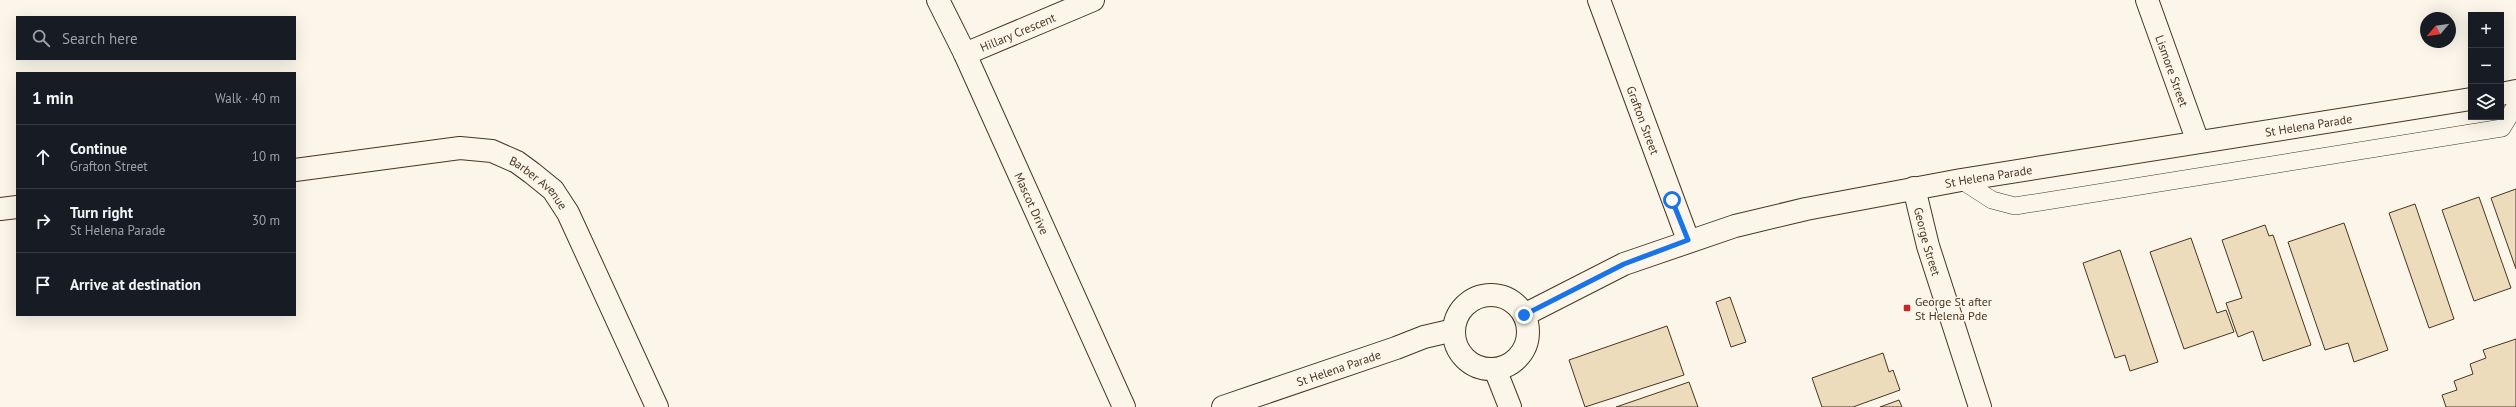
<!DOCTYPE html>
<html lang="en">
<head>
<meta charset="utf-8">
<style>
  :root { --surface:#171b24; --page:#242831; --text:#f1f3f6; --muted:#9ea1a6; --line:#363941 }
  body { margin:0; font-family:"PT Sans",sans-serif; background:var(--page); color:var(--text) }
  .controls { position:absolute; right:12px; top:12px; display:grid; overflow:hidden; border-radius:0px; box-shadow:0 4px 16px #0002 }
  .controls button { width:36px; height:36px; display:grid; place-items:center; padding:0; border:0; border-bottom:1px solid var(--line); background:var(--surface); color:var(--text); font:20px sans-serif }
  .compass { position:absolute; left:2420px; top:12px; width:36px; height:36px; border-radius:50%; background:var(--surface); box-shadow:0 4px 16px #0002; rotate:241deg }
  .stop { position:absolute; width:12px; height:12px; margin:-9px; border:3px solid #1a73e8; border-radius:50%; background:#fff }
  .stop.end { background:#1a73e8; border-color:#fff; box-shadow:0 1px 4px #0008 }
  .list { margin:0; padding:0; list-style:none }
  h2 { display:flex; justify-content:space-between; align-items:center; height:52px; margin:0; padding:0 16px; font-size:17px }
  h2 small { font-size:13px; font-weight:400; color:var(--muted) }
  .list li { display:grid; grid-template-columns:26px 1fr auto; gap:12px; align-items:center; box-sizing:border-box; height:64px; padding:0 16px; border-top:1px solid var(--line) }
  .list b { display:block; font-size:15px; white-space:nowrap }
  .list p { margin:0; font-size:13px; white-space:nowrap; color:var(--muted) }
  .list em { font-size:13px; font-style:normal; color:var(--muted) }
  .icon { flex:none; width:22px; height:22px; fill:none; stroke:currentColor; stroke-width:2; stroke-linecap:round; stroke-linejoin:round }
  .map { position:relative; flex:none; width:2516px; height:407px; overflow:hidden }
  .search { position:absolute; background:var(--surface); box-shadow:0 4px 16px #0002; left:16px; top:16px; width:280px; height:44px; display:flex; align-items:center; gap:10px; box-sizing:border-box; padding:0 14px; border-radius:0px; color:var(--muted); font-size:15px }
  .panel { position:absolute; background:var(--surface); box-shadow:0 4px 16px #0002; left:16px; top:72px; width:280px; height:244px; border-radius:0px }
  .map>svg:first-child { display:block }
  .building { fill:#ecdcbc; stroke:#4a3520 }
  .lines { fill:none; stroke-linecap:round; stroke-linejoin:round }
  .lane-casing { stroke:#4a3520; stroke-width:18 }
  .street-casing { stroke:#4a3520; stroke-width:24 }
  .lane { stroke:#fbf6e9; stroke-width:17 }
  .street { stroke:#fbf6e9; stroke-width:22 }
  .route { stroke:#1a73e8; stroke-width:5 }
  .poi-dot { fill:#c62828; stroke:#fbf6e9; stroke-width:1.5 }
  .labels { text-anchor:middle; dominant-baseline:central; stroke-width:3; stroke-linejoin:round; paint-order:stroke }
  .street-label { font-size:12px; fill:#4a3520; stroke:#fbf6e9 }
  .poi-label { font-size:12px; fill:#4a3520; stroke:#fbf6e9; text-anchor:start }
</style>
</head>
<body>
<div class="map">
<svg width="2516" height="407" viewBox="0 0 2516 407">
  <rect width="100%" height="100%" fill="#fbf6e9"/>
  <path class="building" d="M2516,189V269L2491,198Z
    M2479,197L2511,288L2474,301L2442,210Z
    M2415,204L2454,319L2429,328L2389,213Z
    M2344,223L2388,350L2354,362L2348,343L2325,350L2288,242Z
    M2265,225L2269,236L2273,235L2311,345L2263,361L2253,331L2238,337L2226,303L2242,298L2222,240Z
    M2191,238L2217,313L2226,310L2234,332L2184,349L2150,252Z
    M2120,250L2158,362L2130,371L2125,355L2115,358L2083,263Z
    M1730,297L1746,342L1731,347L1716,302Z
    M1667,326L1684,375L1585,407L1569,360Z
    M2516,339V407H2446L2442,395L2457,390L2454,381L2473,374L2470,364L2486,358L2483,350Z
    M1883,353L1889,372L1893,370L1900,390L1853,407H1822L1812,378Z
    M1689,382L1698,407H1616Z
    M1899,400L1902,407H1880Z"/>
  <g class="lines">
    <defs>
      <path id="lane" d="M1961,180L1992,200L2015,206L2502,128L2516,105"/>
      <g id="street">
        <path id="s1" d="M938,0L965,54L1124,407"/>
        <path id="s2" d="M1599,0L1688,240"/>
        <path id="s3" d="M2147,0L2198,142"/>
        <path id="s4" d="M965,54L1093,0"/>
        <path d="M2501,94L2516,91"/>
        <path id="s5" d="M295,170L460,148L492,151L517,162L532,173L553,190L568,213L657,407"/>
        <path id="s6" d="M1914,188L1928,246L1980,407"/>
        <path d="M0,209L17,207"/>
        <circle cx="1491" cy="332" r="37"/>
        <path id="s7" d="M1524,315L1624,264L1735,226L1806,209L1961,180L2471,99"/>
        <path d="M1495,369L1510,407"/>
        <path id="s8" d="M1223,407L1396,348L1424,337L1454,330"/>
      </g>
    </defs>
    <use href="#lane" class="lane-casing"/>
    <use href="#street" class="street-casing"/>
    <use href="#lane" class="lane"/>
    <use href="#street" class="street"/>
  </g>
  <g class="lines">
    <path class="route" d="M1524,315L1624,264L1688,240L1672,200"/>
  </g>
  <rect class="poi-dot" x="1903" y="304" width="8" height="8" rx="2"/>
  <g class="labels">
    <g class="street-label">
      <text stroke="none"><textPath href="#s4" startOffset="57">Hillary Crescent</textPath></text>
      <text stroke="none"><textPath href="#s3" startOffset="75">Lismore Street</textPath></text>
      <text stroke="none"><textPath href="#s2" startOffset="128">Grafton Street</textPath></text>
      <text stroke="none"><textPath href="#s7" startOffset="812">St Helena Parade</textPath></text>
      <text stroke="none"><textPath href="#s7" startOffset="488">St Helena Parade</textPath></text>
      <text stroke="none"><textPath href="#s5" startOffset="256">Barber Avenue</textPath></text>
      <text stroke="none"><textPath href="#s1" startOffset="224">Mascot Drive</textPath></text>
      <text stroke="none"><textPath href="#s6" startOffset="55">George Street</textPath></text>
      <text stroke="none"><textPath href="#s8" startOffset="122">St Helena Parade</textPath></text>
    </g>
    <g class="poi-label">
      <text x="1915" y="301">George St after<tspan x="1915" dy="14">St Helena Pde</tspan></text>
    </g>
  </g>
</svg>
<div class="controls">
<button>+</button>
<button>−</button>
<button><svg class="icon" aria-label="layers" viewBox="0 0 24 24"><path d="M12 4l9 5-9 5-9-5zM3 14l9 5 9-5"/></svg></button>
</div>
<svg class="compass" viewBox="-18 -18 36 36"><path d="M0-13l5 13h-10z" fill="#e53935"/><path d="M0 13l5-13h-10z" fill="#9ea1a6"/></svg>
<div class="stop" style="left:1672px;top:200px"></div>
<div class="stop end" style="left:1524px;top:315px"></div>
<div class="search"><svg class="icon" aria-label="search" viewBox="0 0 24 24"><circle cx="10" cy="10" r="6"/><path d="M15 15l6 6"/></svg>Search here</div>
<section class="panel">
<h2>1 min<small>Walk · 40 m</small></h2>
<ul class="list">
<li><svg class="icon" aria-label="ahead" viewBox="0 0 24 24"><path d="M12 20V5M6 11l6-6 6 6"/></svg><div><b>Continue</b><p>Grafton Street</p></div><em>10 m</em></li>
<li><svg class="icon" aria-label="right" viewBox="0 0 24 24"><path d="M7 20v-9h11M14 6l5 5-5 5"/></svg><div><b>Turn right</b><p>St Helena Parade</p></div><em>30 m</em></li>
<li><svg class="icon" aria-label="arrive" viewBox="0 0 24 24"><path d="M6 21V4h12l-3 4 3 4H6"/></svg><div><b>Arrive at destination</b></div></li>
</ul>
</section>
</div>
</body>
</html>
